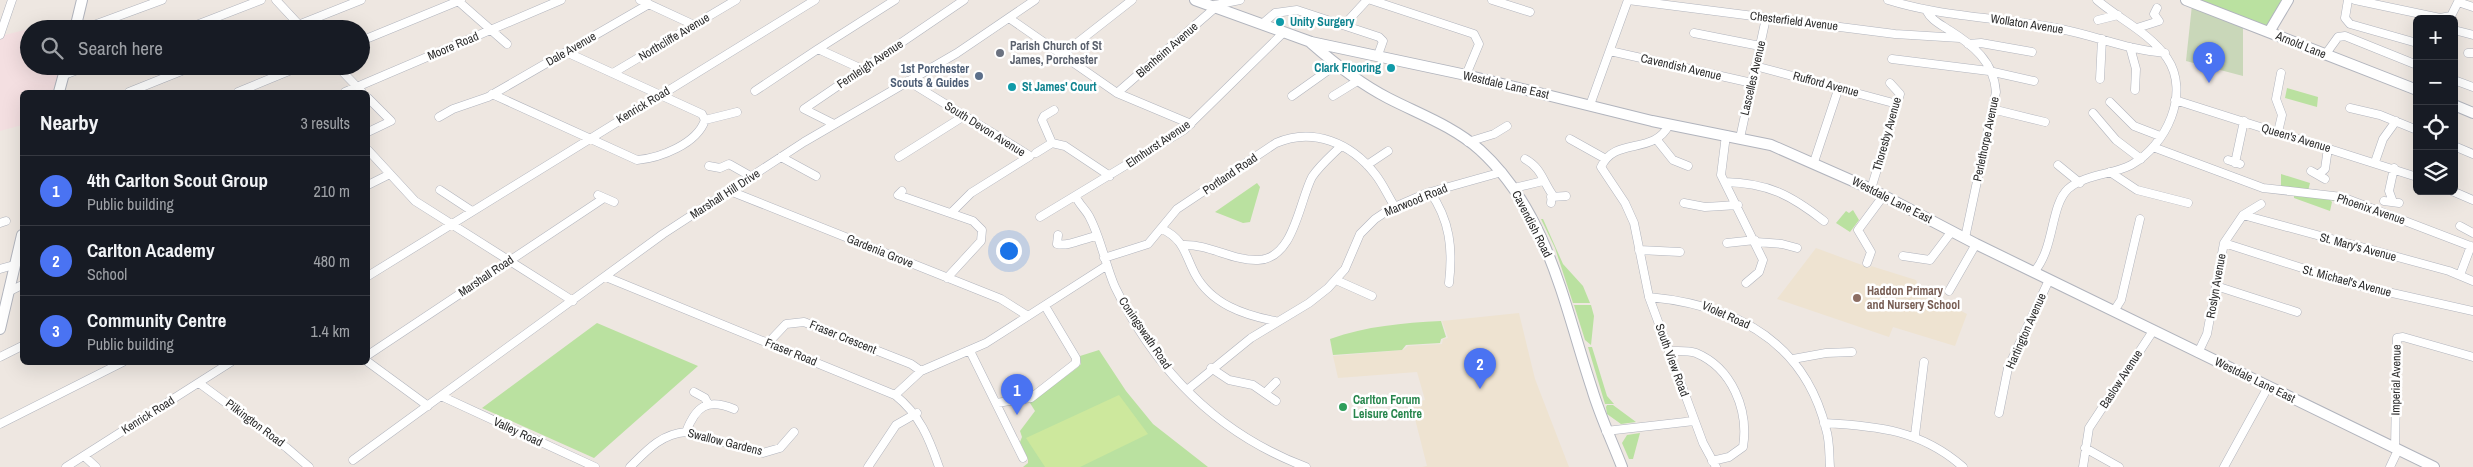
<!DOCTYPE html>
<html lang="en">
<head>
<meta charset="utf-8">
<style>
  :root { --surface:#171b24; --page:#242831; --text:#f1f3f6; --muted:#9ea1a6; --line:#363941; --accent:#4a73f2 }
  body { margin:0; font-family:"Archivo Narrow",sans-serif; background:var(--page); color:var(--text) }
  .controls { position:absolute; right:15px; top:15px; display:grid; overflow:hidden; border-radius:8px; box-shadow:0 5px 20px #0002 }
  .controls button { width:45px; height:45px; display:grid; place-items:center; padding:0; border:0; border-bottom:1px solid var(--line); background:var(--surface); color:var(--text); font:25px sans-serif }
  .you { position:absolute; left:1008px; top:250px; width:18px; height:18px; margin:-12px; border:4px solid #fff; border-radius:50%; background:#1a73e8; box-shadow:0 0 0 8px #1a73e833 }
  .badge { display:grid; place-items:center; width:32px; height:32px; border-radius:50%; background:var(--accent); color:#fff; font-size:16px; font-weight:700 }
  .pin { position:absolute; translate:-50% -41px; filter:drop-shadow(0 1px 2px #0008) }
  .pin::after { content:''; position:absolute; top:26px; width:18px; height:15px; background:inherit; clip-path:polygon(0 0,100% 0,50% 100%) }
  .list { margin:0; padding:0; list-style:none }
  h2 { display:flex; justify-content:space-between; align-items:center; height:65px; margin:0; padding:0 20px; font-size:21px }
  h2 small { font-size:16px; font-weight:400; color:var(--muted) }
  .list li { display:grid; grid-template-columns:32px 1fr auto; gap:15px; align-items:center; box-sizing:border-box; height:70px; padding:0 20px; border-top:1px solid var(--line) }
  .list b { display:block; font-size:19px; white-space:nowrap }
  .list p { margin:0; font-size:16px; white-space:nowrap; color:var(--muted) }
  .list em { font-size:16px; font-style:normal; color:var(--muted) }
  .icon { flex:none; width:28px; height:28px; fill:none; stroke:currentColor; stroke-width:2; stroke-linecap:round; stroke-linejoin:round }
  .map { position:relative; flex:none; width:2473px; height:467px; overflow:hidden }
  .search { position:absolute; background:var(--surface); box-shadow:0 5px 20px #0002; left:20px; top:20px; width:350px; height:55px; display:flex; align-items:center; gap:12px; box-sizing:border-box; padding:0 18px; border-radius:28px; color:var(--muted); font-size:19px }
  .panel { position:absolute; background:var(--surface); box-shadow:0 5px 20px #0002; left:20px; top:90px; width:350px; height:275px; border-radius:8px }
  .map>svg:first-child { display:block }
  .education { fill:#eee3d1 }
  .medical { fill:#f4dfe1 }
  .green { fill:#bae1a0 }
  .cemetery { fill:#c9d7b9 }
  .pitch { fill:#cde89d }
  .lines { fill:none; stroke-linecap:round; stroke-linejoin:round }
  .street-casing { stroke:#b1b4bd; stroke-width:9 }
  .secondary-casing { stroke:#b1b4bd; stroke-width:12 }
  .street { stroke:#fff; stroke-width:8 }
  .secondary { stroke:#fff; stroke-width:10 }
  .culture-dot { fill:#0f9aa8; stroke:#fff; stroke-width:2 }
  .worship-dot { fill:#6b7280; stroke:#fff; stroke-width:2 }
  .service-dot { fill:#5c6f8a; stroke:#fff; stroke-width:2 }
  .education-dot { fill:#8d6e63; stroke:#fff; stroke-width:2 }
  .leisure-dot { fill:#2e9e5b; stroke:#fff; stroke-width:2 }
  .labels { text-anchor:middle; dominant-baseline:central; stroke-width:5; stroke-linejoin:round; paint-order:stroke }
  .street-label { font-size:12px; fill:#2d2d2d; stroke:#fff }
  .culture-label { font-size:12px; font-weight:bold; fill:#0d838f; stroke:#fff; text-anchor:start }
  .worship-label { font-size:12px; font-weight:bold; fill:#5b616d; stroke:#fff; text-anchor:start }
  .service-label { font-size:12px; font-weight:bold; fill:#4e5e75; stroke:#fff; text-anchor:end }
  .education-label { font-size:12px; font-weight:bold; fill:#785e54; stroke:#fff; text-anchor:start }
  .leisure-label { font-size:12px; font-weight:bold; fill:#27864d; stroke:#fff; text-anchor:start }
</style>
</head>
<body>
<div class="map">
<svg width="2473" height="467" viewBox="0 0 2473 467">
  <rect width="100%" height="100%" fill="#eee7e1"/>
  <path class="education" d="M1816,248L1870,268L1871,266L1916,280L1918,285L1934,297L1967,314L1955,346L1893,327L1889,337L1777,299Z
    M1519,313L1535,379L1569,467H1422L1427,466L1412,407L1416,402L1425,400L1417,372L1338,378L1333,356L1403,350L1408,346L1442,344L1443,339L1448,338L1442,321Z"/>
  <path class="medical" d="M29,29V66H60L53,92H22V125L0,131V36Z"/>
  <path class="green" d="M2192,0H2282L2269,26H2260Z
    M2287,88L2318,97L2317,107L2285,98Z
    M2281,174L2310,183L2308,191L2281,189Z
    M1257,183L1260,187L1250,222L1243,223L1215,212Z
    M2294,196L2338,199L2337,202L2330,200L2332,202L2330,211L2294,198Z
    M1853,210L1859,220L1850,232L1836,223L1846,211L1849,213Z
    M1541,219H1543L1563,264L1583,286L1590,303H1573L1555,248Z
    M1574,305H1591L1594,316L1591,345L1585,340Z
    M1441,321L1446,337L1441,339L1440,343L1406,345L1402,350L1333,355L1330,339C1367,326 1402,323 1441,321Z
    M597,323L698,366L594,458L482,408Z
    M1588,347H1592L1607,396L1614,404H1605Z
    M1099,350L1126,391L1153,424L1208,467H1023L1028,463V459L1020,442L1022,437L1020,431L1035,411L1030,403L1077,368L1081,364L1080,356Z
    M1607,405H1613L1636,422L1621,424L1607,414L1606,407Z
    M1640,433L1633,459H1629L1622,443L1627,435Z"/>
  <path class="cemetery" d="M2192,5L2243,26V76L2186,61Z"/>
  <path class="pitch" d="M1119,395L1148,434L1080,467H1045L1026,438Z"/>
  <g class="lines">
    <defs>
      <path id="street" d="M276,0L303,29
        M457,0L507,44
        M640,0L694,25
        M1371,0L1474,34L1479,44L1466,75
        M1492,0L1530,12
        M1628,0L1895,34L1960,38
        M1888,0C1945,18 2003,17 2061,29C2096,36 2129,50 2165,53
        M2348,0L2345,18L2350,24L2417,43
        M2355,0L2440,18L2451,16L2459,0
        M2458,2L2473,7
        M1210,6L1240,0
        M1926,10C1931,20 1940,24 1949,30C1973,45 1994,62 1996,92L1965,238
        M1009,18L1117,93L1191,124
        M2098,20L2118,15
        M1262,24L1275,13L1297,10L1379,37L1383,41L1378,55
        M1344,25L1367,0
        M2137,28L2159,21L2154,14L2157,8
        M83,29L162,0
        M186,29L261,0
        M288,29L361,0
        M2454,30L2473,35
        M1694,33L1760,46
        M0,35L12,0
        M361,41L461,0
        M1968,44L1981,43L2032,52
        M2130,47L2136,69L2135,90
        M1610,51L1752,83
        M2468,53H2473
        M1063,54L1132,0
        M2325,55L2338,37L2345,36L2417,65
        M1892,59L1989,71L2034,81
        M337,66L362,92
        M1755,66L1897,104
        M862,69L818,49L895,0
        M613,73L736,0
        M64,75L88,66
        M2100,79L2102,39
        M2454,80L2473,87
        M908,81L1030,156L971,193L951,213
        M755,91L818,49
        M129,92L194,66
        M238,92L301,66
        M345,92L561,0
        M1117,93L1216,7
        M492,94L637,160C660,158 697,144 705,120L702,114L566,52
        M1292,96L1337,64
        M1333,96L1359,80
        M368,98L391,121L368,132
        M2175,100L2417,177
        M2110,102L2134,126L2160,136
        M1590,105L1628,0
        M2350,108L2380,115L2417,130
        M1992,109L2045,122
        M2093,113L2116,140L2141,159
        M439,117L453,109L488,97L649,4
        M705,120L737,112
        M834,124L804,109L964,0
        M1669,125C1653,156 1615,136 1601,167L1625,203L1634,223L1649,297L1703,443L1716,467
        M2278,132L2282,115L2276,99L2281,73
        M1726,135L1721,175L1763,260L1759,272L1746,283
        M1740,138L1766,18
        M1570,139L1604,158
        M1657,140L1673,160L1688,166
        M1468,142L1494,134L1507,126
        M1052,143L1042,120L1044,116L1054,110
        M2454,146L2473,154
        M2153,147L2263,188L2342,197L2473,247
        M368,150L415,201L573,301
        M1036,153L1052,143L1065,146L1110,176
        M781,157L816,176
        M899,157L964,116
        M1525,159C1541,168 1542,179 1552,194L1551,203
        M2228,160L2240,164
        M1814,162L1839,87
        M2375,162L2383,139L2396,121
        M2235,163L2244,121
        M1367,165L1388,151
        M2058,165L2080,183
        M709,166L720,168L729,164L752,177
        M2311,171L2325,179
        M2110,172L2137,190L2188,203
        M2318,175L2325,169L2328,148
        M1725,182C1768,183 1791,195 1824,221
        M368,185L390,174
        M1514,188L1543,181
        M1871,189L1900,94L1890,83
        M440,190L472,211
        M730,191L1001,299L1028,316
        M902,191L898,195L973,221L982,230L981,241L947,278
        M2452,191L2473,200
        M1430,192C1450,220 1453,249 1449,283
        M598,195L614,202
        M1076,197C1079,204 1085,209 1089,216C1101,238 1105,264 1115,287C1156,371 1218,434 1306,467
        M1551,197L1566,196
        M2384,201L2399,203
        M2393,202L2389,191L2394,168
        M1684,203L1705,207L1738,205
        M2243,215L2449,271L2473,281
        M1040,217L1184,130L1284,32
        M0,223L6,221
        M2460,226L2473,233
        M1162,229C1184,239 1185,255 1195,274C1211,304 1244,315 1275,321
        M1058,235L1057,244C1069,247 1084,238 1097,236
        M1756,242L1782,244L1797,248
        M1727,243L1755,240
        M2224,243L2352,284L2473,311
        M1183,245C1210,244 1232,261 1258,260C1294,259 1299,202 1312,177C1320,165 1331,156 1341,146
        M1639,250L1680,252
        M1903,256L1930,260L1952,231
        M1104,258L1148,244L1177,209L1276,143C1313,127 1351,143 1375,174C1383,184 1388,196 1395,207
        M1867,263L1871,252L1858,230L1884,195
        M0,269L14,265
        M2034,272C2055,248 2050,206 2068,189C2085,174 2112,175 2131,165C2166,146 2191,93 2167,58C2150,33 2119,19 2097,0
        M2460,275L2471,246
        M368,276L815,0
        M606,277L895,395C920,415 929,438 939,467
        M1336,280L1372,296
        M2216,286L2297,312
        M1949,291L1976,244
        M8,292L22,285
        M1649,297C1734,305 1804,340 1826,429C1830,441 1829,455 1830,467
        M2114,311L2121,300L2140,219
        M768,343L786,324L804,322L911,364L921,371
        M970,351L1023,458
        M1669,351C1678,351 1688,350 1696,353C1732,368 1749,410 1743,447L1729,457L1712,461
        M2198,353L2207,334L2224,243L2243,215L2261,204
        M368,355L604,198
        M0,357L22,346
        M1793,359L1826,353L1852,352
        M368,362L428,406
        M1211,368L1229,380L1253,385L1276,401
        M199,383L287,448L309,467
        M1187,390L1251,338L1309,303L1328,288L1345,269L1360,234L1375,219L1390,209L1427,193L1502,172
        M694,392L705,398L708,404
        M1265,393L1276,382
        M895,395L921,371L986,343L1106,266
        M441,396L595,467
        M996,403L1031,398L1076,363V358L1045,306
        M1999,413L2008,368L2049,280
        M1824,423C1878,426 1921,430 1963,467
        M0,424L123,362
        M1606,431L1694,421
        M686,432C696,406 707,398 734,409
        M1915,435L1924,362
        M2085,448L2119,467
        M2395,449L2397,338L2403,337L2473,357
        M84,456L96,467
        M353,460L663,234L804,142L957,53L1035,0
        M66,467L231,362
        M630,467C647,450 661,434 686,432L763,453L780,448L794,432
        M868,467L896,425L917,413
        M2083,467L2089,428L2153,331
        M2224,467L2268,387
        M2390,467L2398,450"/>
      <path id="secondary" d="M1195,0L1311,42L1466,75L1652,121L1771,145L1871,189L1976,244L2434,467
        M2186,0L2417,90
        M75,29L82,0
        M2269,32L2288,0
        M1311,43C1335,64 1359,83 1388,98C1419,114 1453,126 1480,150C1548,212 1564,305 1592,389C1600,416 1612,441 1622,467
        M59,92L66,66
        M2454,105L2473,113
        M0,329L22,235"/>
    </defs>
    <use href="#street" class="street-casing"/>
    <use href="#secondary" class="secondary-casing"/>
    <use href="#street" class="street"/>
    <use href="#secondary" class="secondary"/>
  </g>
  <g class="culture-dot">
    <circle cx="1280" cy="22" r="5"/>
    <circle cx="1391" cy="68" r="5"/>
    <circle cx="1012" cy="87" r="5"/>
  </g>
  <circle class="worship-dot" cx="1000" cy="53" r="5"/>
  <circle class="service-dot" cx="979" cy="76" r="5"/>
  <circle class="education-dot" cx="1857" cy="298" r="5"/>
  <circle class="leisure-dot" cx="1343" cy="407" r="5"/>
  <g class="labels">
    <g class="street-label">
      <text transform="translate(1794 21) rotate(7)">Chesterfield Avenue</text>
      <text transform="translate(2027 24) rotate(9)">Wollaton Avenue</text>
      <text transform="translate(674 37) rotate(-31)">Northcliffe Avenue</text>
      <text transform="translate(2301 45) rotate(22)">Arnold Lane</text>
      <text transform="translate(453 46) rotate(-23)">Moore Road</text>
      <text transform="translate(571 49) rotate(-30)">Dale Avenue</text>
      <text transform="translate(1167 50) rotate(-41)">Blenheim Avenue</text>
      <text transform="translate(870 64) rotate(-34)">Fernleigh Avenue</text>
      <text transform="translate(1681 67) rotate(13)">Cavendish Avenue</text>
      <text transform="translate(1753 78) rotate(-77)">Lascelles Avenue</text>
      <text transform="translate(1826 84) rotate(15)">Rufford Avenue</text>
      <text transform="translate(1506 85) rotate(13)">Westdale Lane East</text>
      <text transform="translate(643 105) rotate(-31)">Kenrick Road</text>
      <text transform="translate(985 129) rotate(32)">South Devon Avenue</text>
      <text transform="translate(1887 134) rotate(-74)">Thoresby Avenue</text>
      <text transform="translate(2296 138) rotate(17)">Queen's Avenue</text>
      <text transform="translate(1986 139) rotate(-78)">Perlethorpe Avenue</text>
      <text transform="translate(1158 144) rotate(-34)">Elmhurst Avenue</text>
      <text transform="translate(1230 174) rotate(-34)">Portland Road</text>
      <text transform="translate(725 194) rotate(-33)">Marshall Hill Drive</text>
      <text transform="translate(1416 200) rotate(-22)">Marwood Road</text>
      <text transform="translate(1892 200) rotate(27)">Westdale Lane East</text>
      <text transform="translate(2371 209) rotate(19)">Phoenix Avenue</text>
      <text transform="translate(1532 224) rotate(63)">Cavendish Road</text>
      <text transform="translate(2358 247) rotate(15)">St. Mary's Avenue</text>
      <text transform="translate(880 251) rotate(22)">Gardenia Grove</text>
      <text transform="translate(486 276) rotate(-34)">Marshall Road</text>
      <text transform="translate(2347 281) rotate(15)">St. Michael's Avenue</text>
      <text transform="translate(2216 286) rotate(-80)">Roslyn Avenue</text>
      <text transform="translate(1726 315) rotate(24)">Violet Road</text>
      <text transform="translate(2026 331) rotate(-66)">Hartington Avenue</text>
      <text transform="translate(1145 333) rotate(56)">Coningswath Road</text>
      <text transform="translate(843 337) rotate(22)">Fraser Crescent</text>
      <text transform="translate(791 352) rotate(22)">Fraser Road</text>
      <text transform="translate(1672 360) rotate(70)">South View Road</text>
      <text transform="translate(2121 379) rotate(-57)">Baslow Avenue</text>
      <text transform="translate(2255 380) rotate(26)">Westdale Lane East</text>
      <text transform="translate(2396 380) rotate(-89)">Imperial Avenue</text>
      <text transform="translate(148 415) rotate(-32)">Kenrick Road</text>
      <text transform="translate(255 423) rotate(37)">Pilkington Road</text>
      <text transform="translate(518 432) rotate(25)">Valley Road</text>
      <text transform="translate(725 442) rotate(14)">Swallow Gardens</text>
    </g>
    <g class="culture-label">
      <text x="1290" y="22">Unity Surgery</text>
      <text x="1381" y="68" text-anchor="end">Clark Flooring</text>
      <text x="1022" y="87">St James' Court</text>
    </g>
    <g class="worship-label">
      <text x="1010" y="46">Parish Church of St<tspan x="1010" dy="14">James, Porchester</tspan></text>
    </g>
    <g class="service-label">
      <text x="969" y="69">1st Porchester<tspan x="969" dy="14">Scouts &amp; Guides</tspan></text>
    </g>
    <g class="education-label">
      <text x="1867" y="291">Haddon Primary<tspan x="1867" dy="14">and Nursery School</tspan></text>
    </g>
    <g class="leisure-label">
      <text x="1353" y="400">Carlton Forum<tspan x="1353" dy="14">Leisure Centre</tspan></text>
    </g>
  </g>
</svg>
<div class="controls">
<button>+</button>
<button>−</button>
<button><svg class="icon" aria-label="locate" viewBox="0 0 24 24"><circle cx="12" cy="12" r="6"/><path d="M12 2v4M12 18v4M2 12h4M18 12h4"/></svg></button>
<button><svg class="icon" aria-label="layers" viewBox="0 0 24 24"><path d="M12 4l9 5-9 5-9-5zM3 14l9 5 9-5"/></svg></button>
</div>
<div class="you"></div>
<div class="pin badge" style="left:1017px;top:415px">1</div>
<div class="pin badge" style="left:1480px;top:389px">2</div>
<div class="pin badge" style="left:2209px;top:83px">3</div>
<div class="search"><svg class="icon" aria-label="search" viewBox="0 0 24 24"><circle cx="10" cy="10" r="6"/><path d="M15 15l6 6"/></svg>Search here</div>
<section class="panel">
<h2>Nearby<small>3 results</small></h2>
<ul class="list">
<li><span class="badge">1</span><div><b>4th Carlton Scout Group</b><p>Public building</p></div><em>210 m</em></li>
<li><span class="badge">2</span><div><b>Carlton Academy</b><p>School</p></div><em>480 m</em></li>
<li><span class="badge">3</span><div><b>Community Centre</b><p>Public building</p></div><em>1.4 km</em></li>
</ul>
</section>
</div>
</body>
</html>
